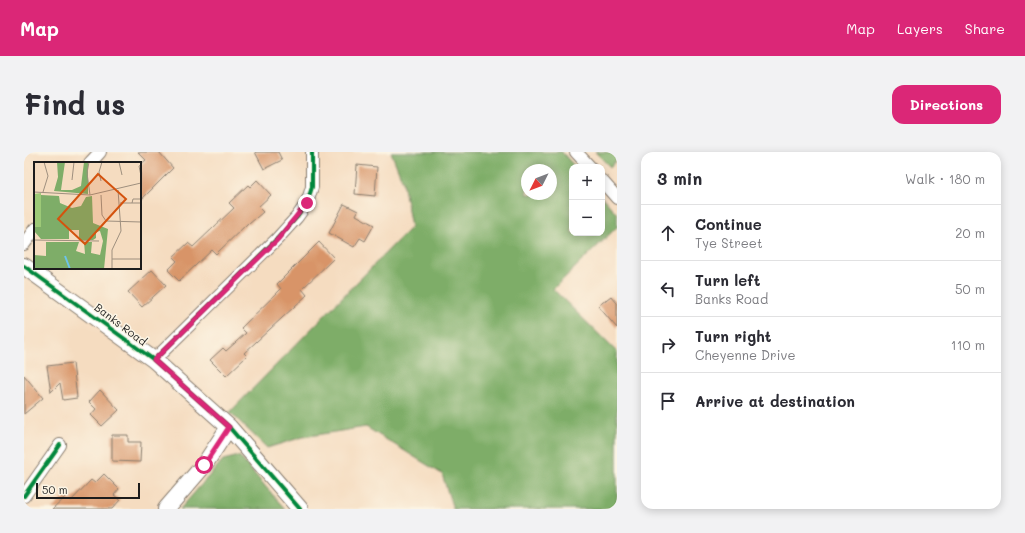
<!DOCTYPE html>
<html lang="en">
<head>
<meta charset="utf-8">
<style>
  :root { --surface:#fff; --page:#f2f2f3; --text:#2b2b33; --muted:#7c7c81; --line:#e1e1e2; --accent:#db2777 }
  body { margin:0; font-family:Mali,sans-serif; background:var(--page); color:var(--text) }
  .controls { position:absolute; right:12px; top:12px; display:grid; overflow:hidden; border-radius:8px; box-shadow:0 2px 10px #0003 }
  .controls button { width:36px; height:36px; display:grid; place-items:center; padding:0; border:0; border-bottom:1px solid var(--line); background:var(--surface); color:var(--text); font:20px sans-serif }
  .compass { position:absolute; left:497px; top:12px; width:36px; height:36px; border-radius:50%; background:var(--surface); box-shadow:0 2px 10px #0003; rotate:228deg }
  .scale { position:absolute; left:12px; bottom:10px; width:104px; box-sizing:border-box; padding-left:4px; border:2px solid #1c1c1c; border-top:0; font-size:11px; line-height:14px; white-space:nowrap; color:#1c1c1c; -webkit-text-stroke:3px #fcf5e5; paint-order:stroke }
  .stop { position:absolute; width:12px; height:12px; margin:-9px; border:3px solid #db2777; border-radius:50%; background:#fff }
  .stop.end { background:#db2777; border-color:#fff; box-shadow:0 1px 4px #0008 }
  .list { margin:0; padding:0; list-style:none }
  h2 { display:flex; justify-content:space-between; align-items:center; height:52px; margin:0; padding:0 16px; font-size:17px }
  h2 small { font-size:13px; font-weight:400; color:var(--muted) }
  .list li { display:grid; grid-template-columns:26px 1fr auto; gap:12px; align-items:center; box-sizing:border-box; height:56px; padding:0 16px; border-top:1px solid var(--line) }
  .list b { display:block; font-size:15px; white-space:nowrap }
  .list p { margin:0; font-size:13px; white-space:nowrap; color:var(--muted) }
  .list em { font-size:13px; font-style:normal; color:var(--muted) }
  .icon { flex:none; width:22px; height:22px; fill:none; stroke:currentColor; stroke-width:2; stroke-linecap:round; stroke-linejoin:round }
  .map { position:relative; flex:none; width:593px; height:357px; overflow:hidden; border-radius:12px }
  header { display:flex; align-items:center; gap:24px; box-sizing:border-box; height:56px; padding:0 20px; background:var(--accent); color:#fff }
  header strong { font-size:19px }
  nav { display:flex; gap:22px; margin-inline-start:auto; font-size:14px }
  .intro { display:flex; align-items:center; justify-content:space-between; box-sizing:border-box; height:96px; padding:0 24px }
  h1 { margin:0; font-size:28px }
  .button { padding:10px 18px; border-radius:12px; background:var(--accent); color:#fff; font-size:14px; font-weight:700 }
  main { display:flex; gap:24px; padding:0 24px }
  aside { flex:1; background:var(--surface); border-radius:12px; box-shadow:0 2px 10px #0003 }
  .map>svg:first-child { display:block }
  .forest { fill:#7ead68; stroke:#4d6442; fill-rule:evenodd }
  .building { fill:#d89467 }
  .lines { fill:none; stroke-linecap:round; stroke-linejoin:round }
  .street-casing { stroke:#887c6e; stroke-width:14 }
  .secondary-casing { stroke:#887c6e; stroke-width:18 }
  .street { stroke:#fff; stroke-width:12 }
  .secondary { stroke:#fff; stroke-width:16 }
  .cycleway-casing { stroke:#fcf5e5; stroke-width:6 }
  .cycleway { stroke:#00873e; stroke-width:4 }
  .route { stroke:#db2777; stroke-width:5 }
  .labels { text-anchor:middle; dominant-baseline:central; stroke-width:3; stroke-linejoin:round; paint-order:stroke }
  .street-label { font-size:11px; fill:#1c1c1c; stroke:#fcf5e5 }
  .inset-river { fill:none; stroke:#6cc3ea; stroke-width:2 }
  .inset-road { fill:none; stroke:#9e8f7e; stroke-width:1 }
  .view { fill:#d4530e; fill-opacity:0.15; stroke:#d4530e; stroke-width:2 }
  .inset-edge { fill:none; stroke:#1c1c1c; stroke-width:2 }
</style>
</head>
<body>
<header>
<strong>Map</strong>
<nav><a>Map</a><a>Layers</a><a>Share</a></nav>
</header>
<div class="intro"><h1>Find us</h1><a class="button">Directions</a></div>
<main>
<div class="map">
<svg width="593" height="357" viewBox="0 0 593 357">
  <rect width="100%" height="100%" fill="#fcf5e5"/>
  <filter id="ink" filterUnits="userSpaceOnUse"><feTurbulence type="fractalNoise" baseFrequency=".025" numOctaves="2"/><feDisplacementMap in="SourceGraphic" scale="8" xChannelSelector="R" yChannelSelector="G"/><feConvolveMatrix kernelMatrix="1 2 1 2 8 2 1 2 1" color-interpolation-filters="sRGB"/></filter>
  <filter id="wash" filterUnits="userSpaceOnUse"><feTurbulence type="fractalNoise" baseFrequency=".012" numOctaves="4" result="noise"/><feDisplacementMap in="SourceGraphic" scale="16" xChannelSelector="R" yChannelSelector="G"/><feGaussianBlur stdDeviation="0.9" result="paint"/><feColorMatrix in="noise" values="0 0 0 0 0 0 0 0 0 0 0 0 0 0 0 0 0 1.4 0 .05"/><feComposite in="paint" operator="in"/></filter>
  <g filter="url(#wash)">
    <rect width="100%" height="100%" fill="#f5dcc0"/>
    <path class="forest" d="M367,0H538L551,15H548V81H578V45L593,62V75L529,137L593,200V357H429L418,322L342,275L279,285L243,296L206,260L387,75L379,30ZM503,18H527V42H503Z
      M571,0H593V7L586,15Z
      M215,304L261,357H156L199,308Z"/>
    <g id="blocks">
      <path class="building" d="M114,0H135L149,16L116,49V13L122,8Z
        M231,0H254L258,8L240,17Z
        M333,13L353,15L351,44L331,42Z
        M233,28L247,43L234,55L239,60L225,72L224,71L192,102L188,98L155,129L144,118L153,109L149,105L164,91L169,95L210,56L205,51L224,33L226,35Z
        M320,52L334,59L332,63L350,73L341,89L336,86L330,95L305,81Z
        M295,90L310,106L278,137L283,143L220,201L223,204L202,224L186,208L199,196L202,199L222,181L217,176L257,137L253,132Z
        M128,118L142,133L118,155L104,140Z
        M587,144L593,151V176L574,154Z
        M49,211L53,246L39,248L36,231L27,240L23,214Z
        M0,223L19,246L0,262Z
        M76,238L95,258L78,274L67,263L72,257L65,250Z
        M88,283H104V290H117L116,310L88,309Z
        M80,322L95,337L90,343L96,348L88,357H28L42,344L47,349L67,328L71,331Z"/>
    </g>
  </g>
  <g filter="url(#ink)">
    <use href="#blocks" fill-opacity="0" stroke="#887c6e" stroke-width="1"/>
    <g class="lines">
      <defs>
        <path id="street" d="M552,0L566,15
          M66,11L76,0
          M578,29L593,46
          M0,92L11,77
          M130,208L253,87L273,65L283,51L288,35V0
          M0,344L36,293"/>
        <path id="secondary" d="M0,114L130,208L205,275L276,357
          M142,357L180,313L205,275"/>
      </defs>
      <use href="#street" class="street-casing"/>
      <use href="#secondary" class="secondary-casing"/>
      <use href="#street" class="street"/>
      <use href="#secondary" class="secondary"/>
      <defs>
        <path id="cycleway" d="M0,114L130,208L205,275L276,357
          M130,208L253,87L273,65L283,51L288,35V0
          M0,344L36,293"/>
      </defs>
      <use href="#cycleway" class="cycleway-casing"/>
      <use href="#cycleway" class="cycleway"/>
    </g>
  </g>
  <g class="lines" filter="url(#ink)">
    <path class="route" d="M180,313L205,275L130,208L254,87L283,51"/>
  </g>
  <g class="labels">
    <g class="street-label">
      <text transform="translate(97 172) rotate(37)">Banks Road</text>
    </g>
  </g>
  <g transform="translate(10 10)">
    <rect width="107" height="107" fill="#f5dcc0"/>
    <path d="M7,31V65H0V32Z" fill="#9dc977"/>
    <path d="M23,0H31L27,28H38L47,24L50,0H54V32L20,29L24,15ZM7,33L25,34L26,41L38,46L47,44L52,35L58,34L59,61L74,67L70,107H0V93L12,94V80H45L42,89L51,92L50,80H58L57,91L66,93L69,79L66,69L62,70V76L59,78H45V68H35V77H7L0,69V65H7Z" fill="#7ead68"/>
    <path class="inset-river" d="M31,94L36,107"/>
    <path class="inset-road" d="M55,0L53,11L56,33M85,0L88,13M107,3L105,4L107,14M38,18L40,0M67,19L65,10L68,0M0,30L56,33L107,21M9,30L14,14L10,0M67,33L68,53L72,59L107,60M86,41H107M98,41L99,37H107M0,78L65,79M78,97H107M78,107V88L87,69L84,28"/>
    <path class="view" d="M64,12L92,37L51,82L24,57Z"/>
    <rect width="107" height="107" class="inset-edge"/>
  </g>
</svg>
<div class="controls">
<button>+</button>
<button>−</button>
</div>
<svg class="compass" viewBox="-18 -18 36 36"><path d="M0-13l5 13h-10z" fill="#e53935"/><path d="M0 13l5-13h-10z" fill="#7c7c81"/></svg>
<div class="scale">50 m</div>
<div class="stop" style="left:180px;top:313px"></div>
<div class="stop end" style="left:283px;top:51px"></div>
</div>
<aside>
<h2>3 min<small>Walk · 180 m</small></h2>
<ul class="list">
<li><svg class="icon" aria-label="ahead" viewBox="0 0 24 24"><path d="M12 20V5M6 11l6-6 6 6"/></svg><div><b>Continue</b><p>Tye Street</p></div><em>20 m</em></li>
<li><svg class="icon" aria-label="left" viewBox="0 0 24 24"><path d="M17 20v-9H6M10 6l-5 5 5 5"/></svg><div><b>Turn left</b><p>Banks Road</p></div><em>50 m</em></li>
<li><svg class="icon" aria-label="right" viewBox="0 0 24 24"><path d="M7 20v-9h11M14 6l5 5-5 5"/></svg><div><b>Turn right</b><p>Cheyenne Drive</p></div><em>110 m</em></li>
<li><svg class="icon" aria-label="arrive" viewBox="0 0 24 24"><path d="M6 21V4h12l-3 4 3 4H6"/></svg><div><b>Arrive at destination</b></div></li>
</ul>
</aside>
</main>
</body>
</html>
